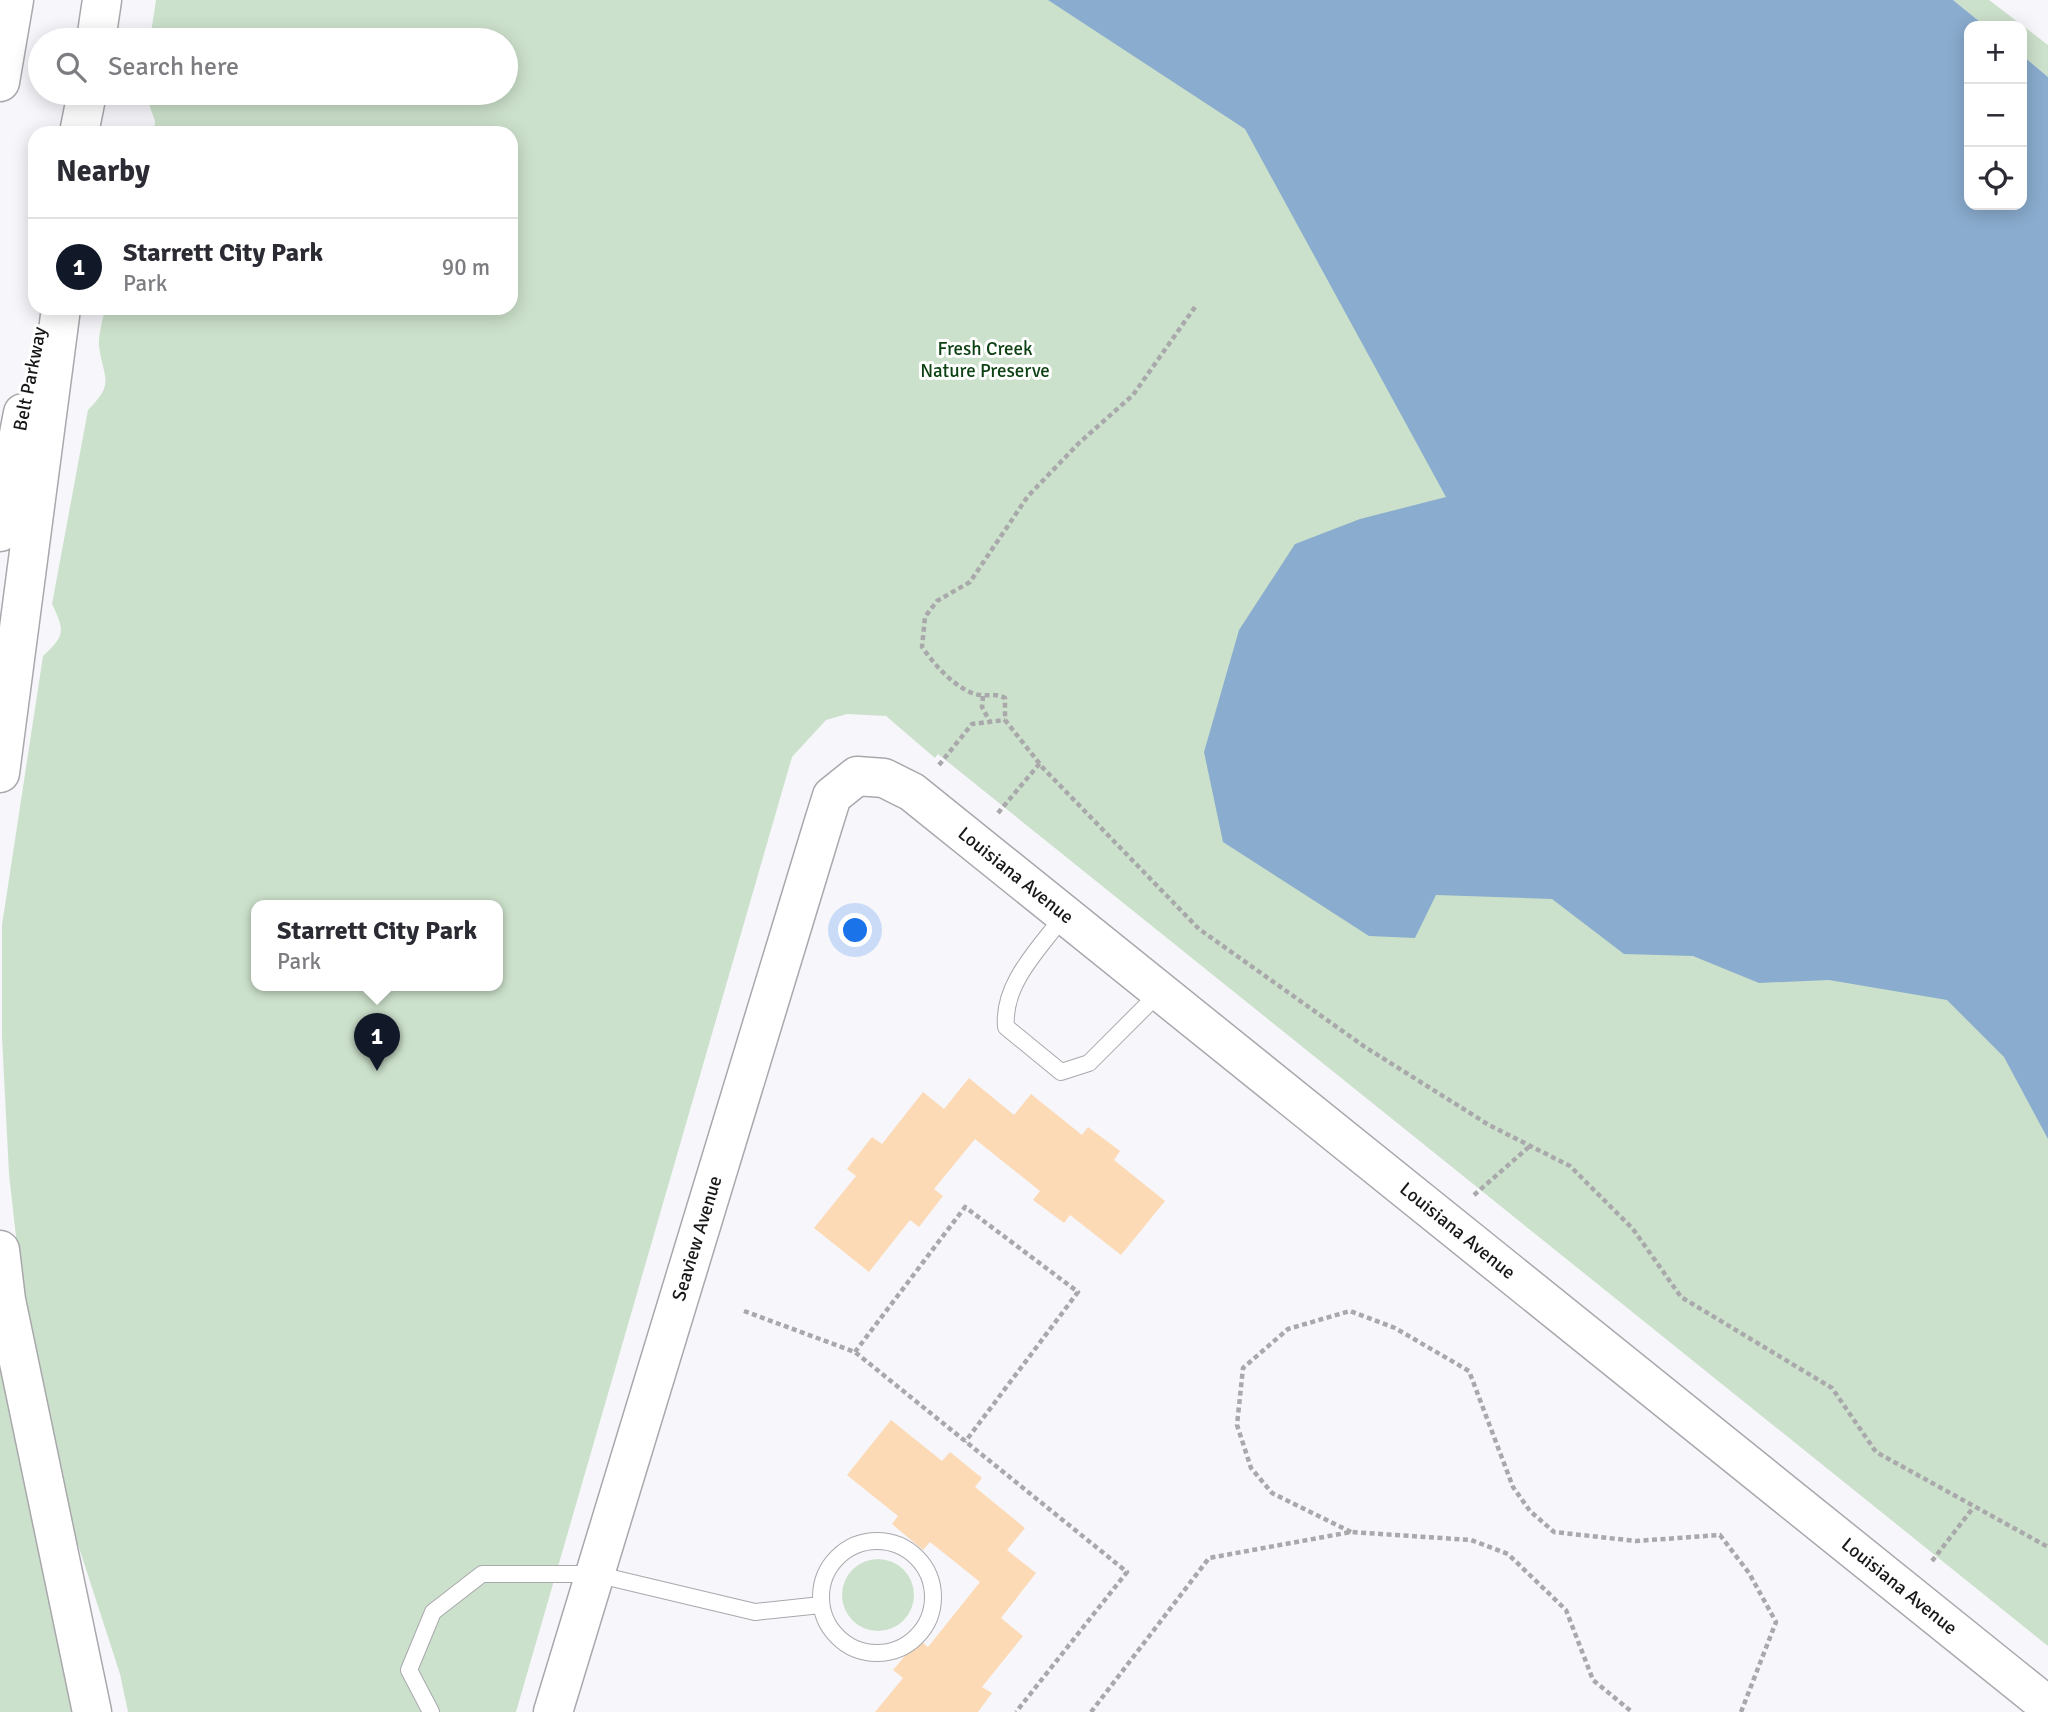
<!DOCTYPE html>
<html lang="en">
<head>
<meta charset="utf-8">
<style>
  :root { --surface:#fff; --page:#f7f7f7; --text:#2b2b33; --muted:#7c7c81; --line:#e1e1e2; --accent:#111827 }
  body { margin:0; font-family:Signika,sans-serif; background:var(--page); color:var(--text) }
  .controls { position:absolute; right:21px; top:21px; display:grid; overflow:hidden; border-radius:14px; box-shadow:0 4px 18px #0003 }
  .controls button { width:63px; height:63px; display:grid; place-items:center; padding:0; border:0; border-bottom:2px solid var(--line); background:var(--surface); color:var(--text); font:35px sans-serif }
  .you { position:absolute; left:856px; top:931px; width:24px; height:24px; margin:-18px; border:5px solid #fff; border-radius:50%; background:#1a73e8; box-shadow:0 0 0 10px #1a73e833 }
  .badge { display:grid; place-items:center; width:46px; height:46px; border-radius:50%; background:var(--accent); color:#fff; font-size:23px; font-weight:700 }
  .pin { position:absolute; translate:-50% -58px; filter:drop-shadow(0 2px 4px #0008) }
  .pin::after { content:''; position:absolute; top:37px; width:24px; height:21px; background:inherit; clip-path:polygon(0 0,100% 0,50% 100%) }
  .popup { position:absolute; left:251px; top:900px; width:252px; height:91px; box-sizing:border-box; display:grid; place-content:center; border-radius:14px; background:var(--surface); filter:drop-shadow(0 2px 5px #0005); font-size:23px; white-space:nowrap; color:var(--muted) }
  .popup b { font-size:26px; color:var(--text) }
  .popup::after { content:''; position:absolute; left:50%; top:100%; margin-left:-14px; border:14px solid transparent; border-top-color:var(--surface) }
  .list { margin:0; padding:0; list-style:none }
  h2 { display:flex; justify-content:space-between; align-items:center; height:91px; margin:0; padding:0 28px; font-size:30px }
  h2 small { font-size:23px; font-weight:400; color:var(--muted) }
  .list li { display:grid; grid-template-columns:46px 1fr auto; gap:21px; align-items:center; box-sizing:border-box; height:98px; padding:0 28px; border-top:2px solid var(--line) }
  .list b { display:block; font-size:26px; white-space:nowrap }
  .list p { margin:0; font-size:23px; white-space:nowrap; color:var(--muted) }
  .list em { font-size:23px; font-style:normal; color:var(--muted) }
  .icon { flex:none; width:38px; height:38px; fill:none; stroke:currentColor; stroke-width:2; stroke-linecap:round; stroke-linejoin:round }
  .map { position:relative; flex:none; width:2048px; height:1712px; overflow:hidden }
  .search { position:absolute; background:var(--surface); box-shadow:0 4px 18px #0003; left:28px; top:28px; width:490px; height:77px; display:flex; align-items:center; gap:18px; box-sizing:border-box; padding:0 24px; border-radius:38px; color:var(--muted); font-size:26px }
  .panel { position:absolute; background:var(--surface); box-shadow:0 4px 18px #0003; left:28px; top:126px; width:490px; height:189px; border-radius:21px }
  .map>svg:first-child { display:block }
  .green { fill:#cce1cb; fill-rule:evenodd }
  .water { fill:#8aacce }
  .building { fill:#fddab6 }
  .lines { fill:none; stroke-linecap:round; stroke-linejoin:round }
  .service-casing { stroke:#a8a8ad; stroke-width:18 }
  .tertiary-casing { stroke:#a8a8ad; stroke-width:41 }
  .motorway-casing { stroke:#a8a8ad; stroke-width:41 }
  .path { stroke:#a9a9ac; stroke-width:4.5; stroke-dasharray:5 3.5; stroke-linecap:butt }
  .service { stroke:#fff; stroke-width:16 }
  .tertiary { stroke:#fff; stroke-width:38 }
  .motorway { stroke:#fff; stroke-width:38 }
  .labels { text-anchor:middle; dominant-baseline:central; stroke-width:6; stroke-linejoin:round; paint-order:stroke }
  .park-label { font-size:19px; fill:#0e4113; stroke:#fff }
  .street-label { font-size:19px; fill:#18181a; stroke:#fff }
</style>
</head>
<body>
<div class="map">
<svg width="2048" height="1712" viewBox="0 0 2048 1712">
  <rect width="100%" height="100%" fill="#f6f6fb"/>
  <path class="green" d="M156,0H1131L1237,69L1939,940L2048,1094V1646L938,754L935,758L886,716L847,714L826,720L792,757L516,1712H128L120,1674L73,1529L27,1335L9,1174L2,1037V925L43,656C65,636 65,631 52,604L88,410C115,382 104,381 99,346C98,335 103,320 105,308H511V133H154L155,121L145,93H506V40H150ZM256,905H498V985H256Z
    M1953,0H1989L2048,45V77L2022,55V26H1985Z
    M0,1351L73,1712H0Z
    M842 1595a36 36 0 1 1 72 0a36 36 0 1 1-72 0Z"/>
  <path class="water" d="M1048,0H1953L1985,26H1969V205H2022V55L2048,77V1139L2004,1057L1947,1000L1829,980L1759,983L1693,956L1624,954L1552,899L1436,895L1415,938L1369,936L1223,842L1204,752L1239,630L1295,544L1360,519L1446,497L1245,129Z"/>
  <path class="building" d="M969,1078L1014,1115L1031,1094L1082,1135L1088,1127L1120,1151L1114,1160L1165,1201L1121,1255L1070,1215L1064,1223L1033,1200L1040,1191L975,1139L934,1189L943,1196L919,1227L910,1220L869,1272L814,1228L856,1176L847,1169L872,1137L882,1144L923,1092L944,1109Z
    M891,1420L942,1461L950,1452L982,1478L975,1487L1025,1528L1007,1550L1036,1573L1001,1618L1023,1636L982,1687L992,1693L978,1712H875L903,1678L893,1670L919,1639L928,1647L980,1582L930,1542L923,1550L892,1524L898,1516L847,1475Z"/>
  <g class="lines">
    <defs>
      <path id="service" d="M1065,914C1041,947 1002,983 1006,1027L1061,1072L1089,1063L1161,991
        M821 1597a56 56 0 1 1 112 0a56 56 0 1 1-112 0Z
        M431,1712L409,1670L433,1612L482,1574H595L755,1612L821,1605"/>
      <g id="tertiary">
        <path id="s1" d="M553,1712L822,828L832,796L857,776L884,778L912,792L2048,1706"/>
      </g>
      <path id="motorway" d="M96,40L102,0
        M0,82L14,0
        M79,133L87,93
        M0,532L23,413
        M0,773L61,308
        M0,1250L6,1300L92,1712"/>
    </defs>
    <use href="#service" class="service-casing"/>
    <use href="#tertiary" class="tertiary-casing"/>
    <use href="#motorway" class="motorway-casing"/>
    <path class="path" d="M1195,307L1133,395L1079,443L1028,496L970,582L937,601L925,617L922,647C935,665 951,684 972,693C984,698 994,692 1005,698V720L1043,768L1199,929L1365,1047L1489,1125L1570,1166L1633,1229L1681,1297L1832,1388L1876,1452L2048,1547
      M983,696L982,707L990,722
      M939,765L972,724L1005,720
      M998,813L1040,763
      M1474,1195L1530,1146
      M744,1311L855,1352L1127,1572L1016,1712
      M855,1352L965,1207L1078,1292L965,1442
      M1351,1532L1272,1493L1251,1468L1237,1425L1243,1368L1288,1329L1350,1311L1395,1328L1469,1371L1513,1487L1530,1511L1554,1532L1636,1541L1720,1535L1749,1573L1776,1622L1741,1712
      M1932,1561L1973,1508
      M1091,1712L1209,1558L1351,1532L1471,1540L1508,1554L1566,1610L1593,1680L1632,1712"/>
    <use href="#service" class="service"/>
    <use href="#tertiary" class="tertiary"/>
    <use href="#motorway" class="motorway"/>
  </g>
  <g class="labels">
    <g class="park-label">
      <text x="985" y="349">Fresh Creek<tspan x="985" dy="22">Nature Preserve</tspan></text>
    </g>
    <g class="street-label">
      <text transform="translate(30 379) rotate(-79)">Belt Parkway</text>
      <text stroke="none"><textPath href="#s1" startOffset="1181">Louisiana Avenue</textPath></text>
      <text stroke="none"><textPath href="#s1" startOffset="1748">Louisiana Avenue</textPath></text>
      <text stroke="none"><textPath href="#s1" startOffset="495">Seaview Avenue</textPath></text>
      <text stroke="none"><textPath href="#s1" startOffset="2315">Louisiana Avenue</textPath></text>
    </g>
  </g>
</svg>
<div class="controls">
<button>+</button>
<button>−</button>
<button><svg class="icon" aria-label="locate" viewBox="0 0 24 24"><circle cx="12" cy="12" r="6"/><path d="M12 2v4M12 18v4M2 12h4M18 12h4"/></svg></button>
</div>
<div class="you"></div>
<div class="pin badge" style="left:377px;top:1071px">1</div>
<div class="popup"><b>Starrett City Park</b>Park</div>
<div class="search"><svg class="icon" aria-label="search" viewBox="0 0 24 24"><circle cx="10" cy="10" r="6"/><path d="M15 15l6 6"/></svg>Search here</div>
<section class="panel">
<h2>Nearby<small></small></h2>
<ul class="list">
<li><span class="badge">1</span><div><b>Starrett City Park</b><p>Park</p></div><em>90 m</em></li>
</ul>
</section>
</div>
</body>
</html>
